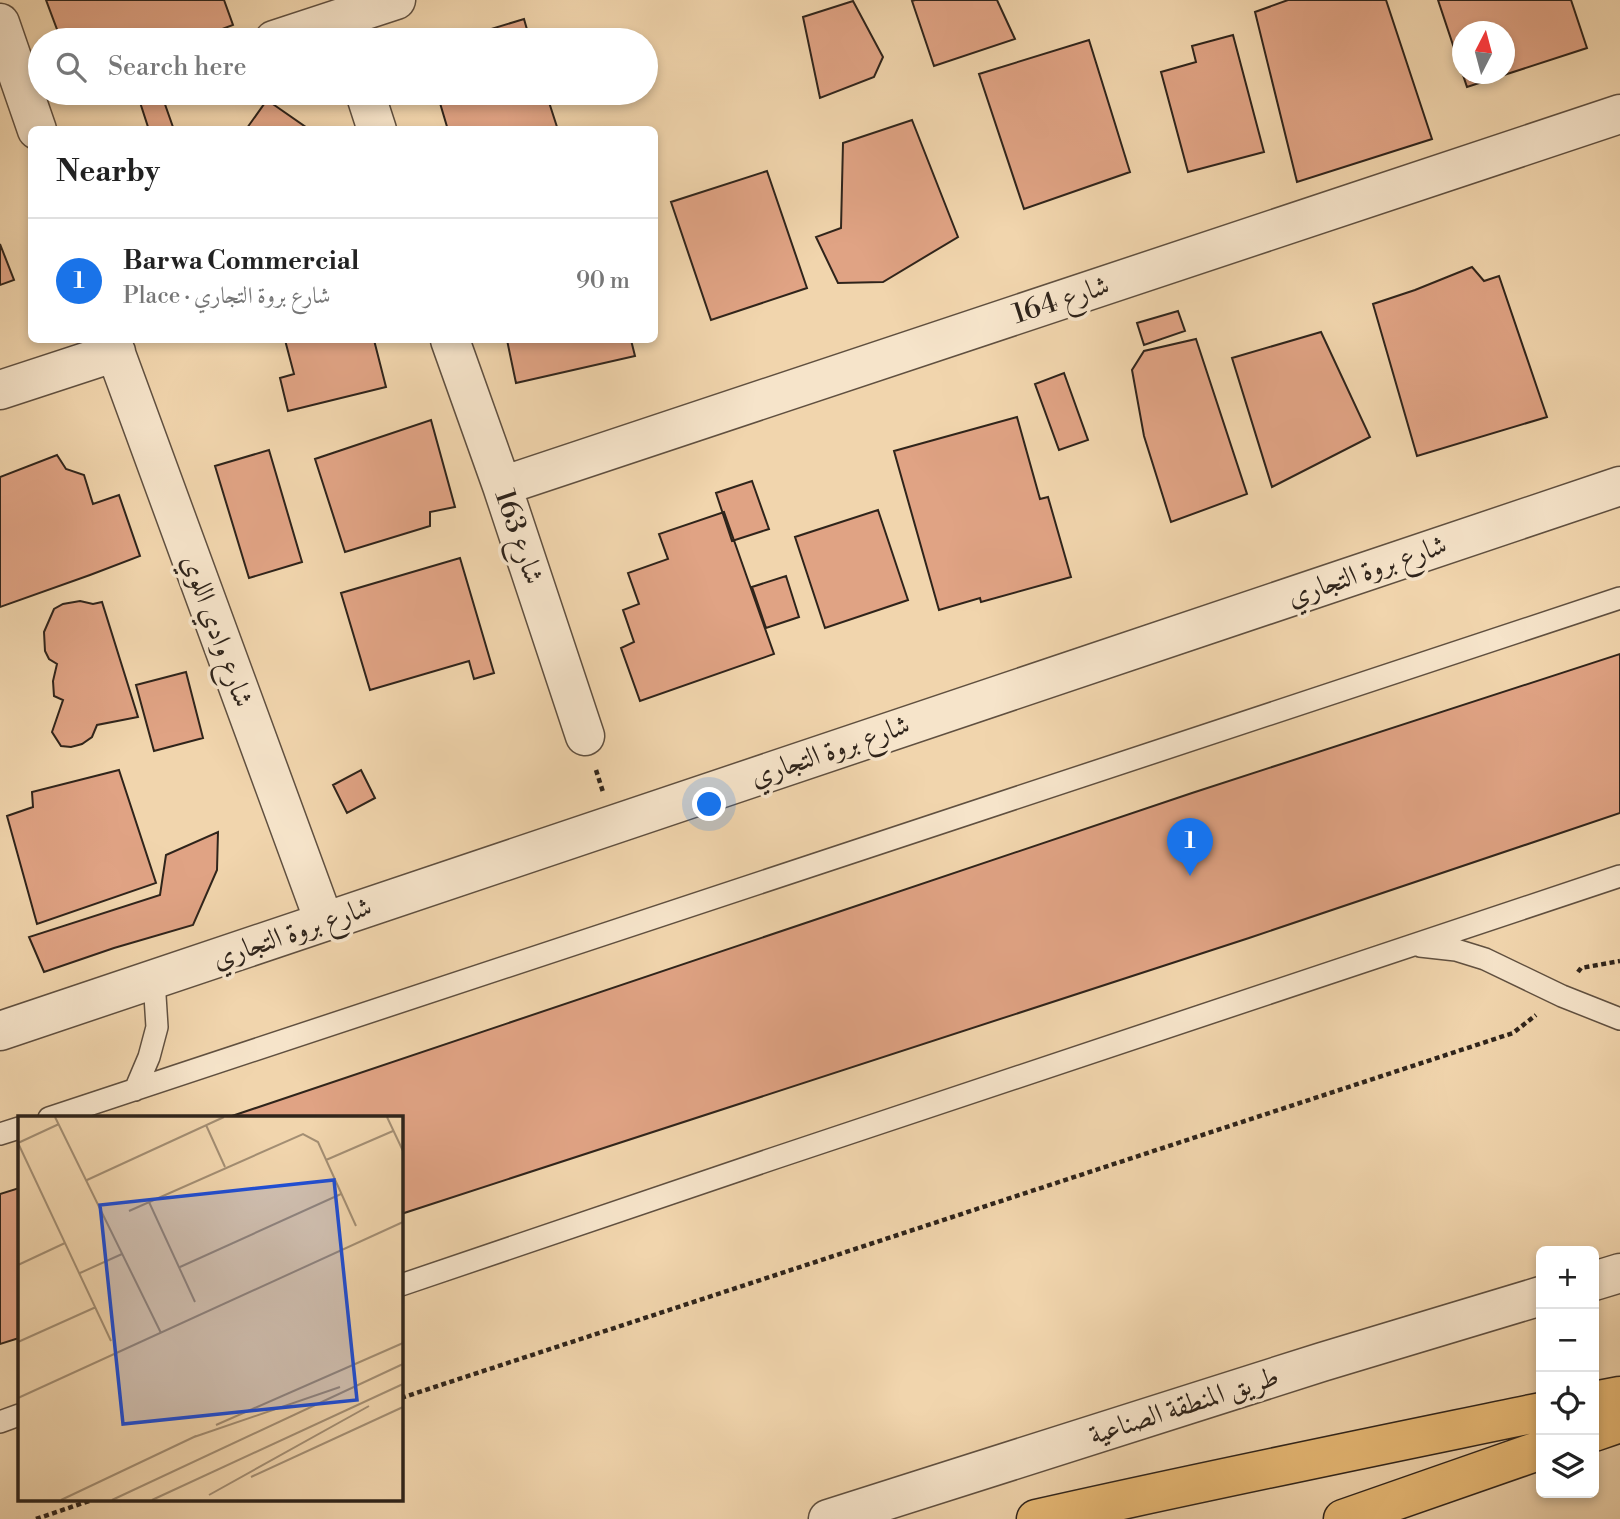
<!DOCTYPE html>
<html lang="en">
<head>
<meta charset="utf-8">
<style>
  :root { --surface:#fff; --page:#f6f6f6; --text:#222; --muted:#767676; --line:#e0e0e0; --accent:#1a73e8 }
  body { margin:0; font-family:"Libre Bodoni",Amiri,serif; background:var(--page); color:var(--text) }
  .controls { position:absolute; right:21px; bottom:21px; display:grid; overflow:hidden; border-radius:10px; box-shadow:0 4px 10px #0003 }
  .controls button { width:63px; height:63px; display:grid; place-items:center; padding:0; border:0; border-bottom:2px solid var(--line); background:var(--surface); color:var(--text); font:35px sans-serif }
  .compass { position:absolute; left:1452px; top:21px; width:63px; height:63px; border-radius:50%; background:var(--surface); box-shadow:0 4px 10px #0003; rotate:6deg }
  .you { position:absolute; left:710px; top:805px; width:24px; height:24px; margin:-18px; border:5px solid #fff; border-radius:50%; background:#1a73e8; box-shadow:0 0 0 10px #1a73e833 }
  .badge { display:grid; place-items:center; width:46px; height:46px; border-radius:50%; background:var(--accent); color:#fff; font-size:23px; font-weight:700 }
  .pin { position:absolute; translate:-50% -58px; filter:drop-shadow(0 2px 4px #0008) }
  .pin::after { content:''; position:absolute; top:37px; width:24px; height:21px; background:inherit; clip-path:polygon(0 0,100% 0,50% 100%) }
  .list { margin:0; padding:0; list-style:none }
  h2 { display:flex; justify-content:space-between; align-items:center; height:91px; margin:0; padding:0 28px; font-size:30px }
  h2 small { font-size:23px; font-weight:400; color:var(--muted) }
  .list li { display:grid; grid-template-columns:46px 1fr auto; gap:21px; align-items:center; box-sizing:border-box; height:126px; padding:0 28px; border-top:2px solid var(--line) }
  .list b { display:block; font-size:26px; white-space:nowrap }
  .list p { margin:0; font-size:23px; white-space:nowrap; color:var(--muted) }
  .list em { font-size:23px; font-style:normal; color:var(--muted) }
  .icon { flex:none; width:38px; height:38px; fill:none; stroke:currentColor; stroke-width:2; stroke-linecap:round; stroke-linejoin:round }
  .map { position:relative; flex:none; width:1620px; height:1519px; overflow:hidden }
  .search { position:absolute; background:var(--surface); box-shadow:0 4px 10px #0003; left:28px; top:28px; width:630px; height:77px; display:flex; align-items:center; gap:18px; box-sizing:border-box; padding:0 24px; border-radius:38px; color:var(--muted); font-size:26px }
  .panel { position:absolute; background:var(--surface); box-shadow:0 4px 10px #0003; left:28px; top:126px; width:630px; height:217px; border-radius:10px }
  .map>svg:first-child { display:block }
  .building { fill:#e0a384; stroke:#2f241b; stroke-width:2; fill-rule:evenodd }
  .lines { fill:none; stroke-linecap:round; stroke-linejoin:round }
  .service-casing { stroke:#605040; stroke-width:24 }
  .minor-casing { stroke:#605040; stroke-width:41 }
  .tertiary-casing { stroke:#605040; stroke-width:41 }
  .trunk-casing { stroke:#2f241b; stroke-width:41 }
  .path { stroke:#2f241b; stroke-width:4.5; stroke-dasharray:5 3.5; stroke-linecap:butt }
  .service { stroke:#f6e4ca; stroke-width:21 }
  .minor { stroke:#f6e4ca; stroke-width:38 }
  .tertiary { stroke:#f6e4ca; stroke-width:38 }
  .trunk { stroke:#e8ba76; stroke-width:38 }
  .labels { text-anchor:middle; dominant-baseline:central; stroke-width:7; stroke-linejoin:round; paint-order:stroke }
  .street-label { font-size:28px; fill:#2f241b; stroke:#f6e4ca }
  .inset-road { fill:none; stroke:#a38e73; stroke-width:2 }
  .view { fill:#1d4ed8; fill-opacity:0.15; stroke:#1d4ed8; stroke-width:3.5 }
  .inset-edge { fill:none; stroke:#2f241b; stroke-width:3.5 }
</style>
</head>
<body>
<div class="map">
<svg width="1620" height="1519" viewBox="0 0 1620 1519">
  <rect width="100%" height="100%" fill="#f1d5ad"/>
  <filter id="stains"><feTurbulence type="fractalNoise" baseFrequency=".00286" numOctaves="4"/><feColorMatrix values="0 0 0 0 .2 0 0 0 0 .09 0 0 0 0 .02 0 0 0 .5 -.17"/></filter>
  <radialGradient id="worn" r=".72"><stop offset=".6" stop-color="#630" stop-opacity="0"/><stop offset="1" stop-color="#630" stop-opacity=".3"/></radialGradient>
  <path class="building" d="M46,0H224L233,25L193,40H61Z
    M915,0H997L1015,39L934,66L912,1Z
    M1288,0H1386L1432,139L1297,182L1255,12Z
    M1438,0H1571L1587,48L1467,87ZM1462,32H1504V74H1462Z
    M853,1L883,57L874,77L820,98L803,17Z
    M524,19L530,40H455Z
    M1233,35L1264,152L1188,172L1161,72L1196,62L1192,46Z
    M1089,40L1130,172L1024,209L979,74Z
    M137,93H161L174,130H149Z
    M437,93H546L558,130H448Z
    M267,100L310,130L247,128Z
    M912,120L958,237L883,282L838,283L816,237L841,228L843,143Z
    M767,171L807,288L711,320L671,202Z
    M0,244L14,280L0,285Z
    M1472,267L1484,281L1499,276L1547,417L1417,456L1373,304L1415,290Z
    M1178,311L1185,331L1144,345L1137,323Z
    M1321,332L1370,437L1272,487L1232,358Z
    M1196,339L1247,494L1171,522L1144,436L1132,370L1144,351Z
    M285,340H374L386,387L288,411L280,378L294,374Z
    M507,340H631L635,356L516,383Z
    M1064,373L1088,440L1059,450L1035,384Z
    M1017,417L1040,499L1048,497L1071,577L981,602L980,598L939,610L894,451Z
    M431,420L455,507L430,512V526L345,552L315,459Z
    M269,450L302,562L249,578L215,466Z
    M57,455L66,469L84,475L93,504L119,495L140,556L90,575L0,607V477Z
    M752,481L769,529L732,541L716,493Z
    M878,510L908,600L825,628L795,537Z
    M724,512L774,654L640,701L621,648L634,642L623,610L639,604L628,573L668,559L659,534Z
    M460,558L494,673L474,679L469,661L370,690L341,593Z
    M786,576L799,617L766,628L752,587Z
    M80,601L93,604L102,602L138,717L97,725L92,737L82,744L71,747L61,746L52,732L63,700L54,696L53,681L57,664L49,659L45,651L44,632L54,609L63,604Z
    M1620,654V813L1249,938L401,1214V1118H226L1192,793Z
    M186,672L203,738L154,751L136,685Z
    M119,770L156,883L37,924L7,816L33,807L32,792Z
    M361,770L375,798L347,813L333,785Z
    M218,832L217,870L193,925L114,948L44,972L29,937L160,895L166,855Z
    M19,1188V1338L0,1344V1194Z"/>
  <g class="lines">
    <defs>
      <path id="service" d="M1420,946L1456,950L1485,959L1562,996L1620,1019
        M135,1090L149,1057L157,1027L154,980
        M49,1118L1620,598
        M0,1134L19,1128
        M401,1285L775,1158L1620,876
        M0,1422L19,1415"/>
      <path id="minor" d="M0,23L37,130
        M274,40L396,0
        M365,93L377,130
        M111,340L324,921
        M450,340L502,486L585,736
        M0,390L116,352
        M502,486L1620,114
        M0,1031L1620,486"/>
      <path id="tertiary" d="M1594,1281L1620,1273
        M828,1519L1322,1362L1541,1296"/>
      <path id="trunk" d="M1594,1401L1620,1396
        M1594,1432L1620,1423
        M1036,1519C1204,1481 1372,1447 1541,1412
        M1343,1519L1541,1450"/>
    </defs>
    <use href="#service" class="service-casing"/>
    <use href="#minor" class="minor-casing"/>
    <use href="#tertiary" class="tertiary-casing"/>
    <use href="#trunk" class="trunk-casing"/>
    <path class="path" d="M596,770L603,792
      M1578,972L1581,968L1620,961
      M401,1398L1513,1033L1536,1015
      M36,1519L92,1500"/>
    <use href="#service" class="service"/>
    <use href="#minor" class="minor"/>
    <use href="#tertiary" class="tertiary"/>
    <use href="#trunk" class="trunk"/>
  </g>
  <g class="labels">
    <g class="street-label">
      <text transform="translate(1061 300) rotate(-18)">شارع 164</text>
      <text transform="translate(519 537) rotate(71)">شارع 163</text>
      <text transform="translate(1367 571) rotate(-19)">شارع بروة التجاري</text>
      <text transform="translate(217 631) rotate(70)">شارع وادي اللوي</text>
      <text transform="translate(830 751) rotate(-19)">شارع بروة التجاري</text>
      <text transform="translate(292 933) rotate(-19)">شارع بروة التجاري</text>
      <text transform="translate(1184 1406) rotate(-18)">طريق المنطقة الصناعية</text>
    </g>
  </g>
  <g transform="translate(18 1116)">
    <rect width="385" height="385" fill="#f1d5ad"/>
    <path class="inset-road" d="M37,1L143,217M369,1L385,35M188,9L207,51M0,27L93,225M0,27L41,8M308,44L375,15M69,64L206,1M131,86L177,186M111,95L285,18L300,26L338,110M0,149L47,127M162,151L323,78M62,157L104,138M0,226L78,191M0,282L385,106M198,309L385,227M176,321L322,271M233,361L385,291M191,379L351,290M43,384L178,320M94,384L385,248M134,384L385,268"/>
    <path class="view" d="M316,64L339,284L105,308L82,89Z"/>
    <rect width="385" height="385" class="inset-edge"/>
  </g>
  <rect width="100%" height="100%" filter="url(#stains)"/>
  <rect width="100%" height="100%" fill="url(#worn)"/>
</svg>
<div class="controls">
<button>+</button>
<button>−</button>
<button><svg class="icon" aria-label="locate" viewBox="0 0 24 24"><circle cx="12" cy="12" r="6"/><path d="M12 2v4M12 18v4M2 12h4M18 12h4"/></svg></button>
<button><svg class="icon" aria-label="layers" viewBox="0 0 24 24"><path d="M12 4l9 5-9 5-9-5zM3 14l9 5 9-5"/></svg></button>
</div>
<svg class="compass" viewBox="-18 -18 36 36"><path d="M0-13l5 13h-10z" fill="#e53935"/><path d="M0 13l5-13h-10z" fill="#767676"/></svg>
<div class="you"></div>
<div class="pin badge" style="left:1190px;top:876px">1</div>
<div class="search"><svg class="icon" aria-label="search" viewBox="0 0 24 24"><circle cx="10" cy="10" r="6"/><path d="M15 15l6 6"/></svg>Search here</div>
<section class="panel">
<h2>Nearby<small></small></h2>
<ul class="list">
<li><span class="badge">1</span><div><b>Barwa Commercial</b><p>Place · شارع بروة التجاري</p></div><em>90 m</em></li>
</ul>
</section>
</div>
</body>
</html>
